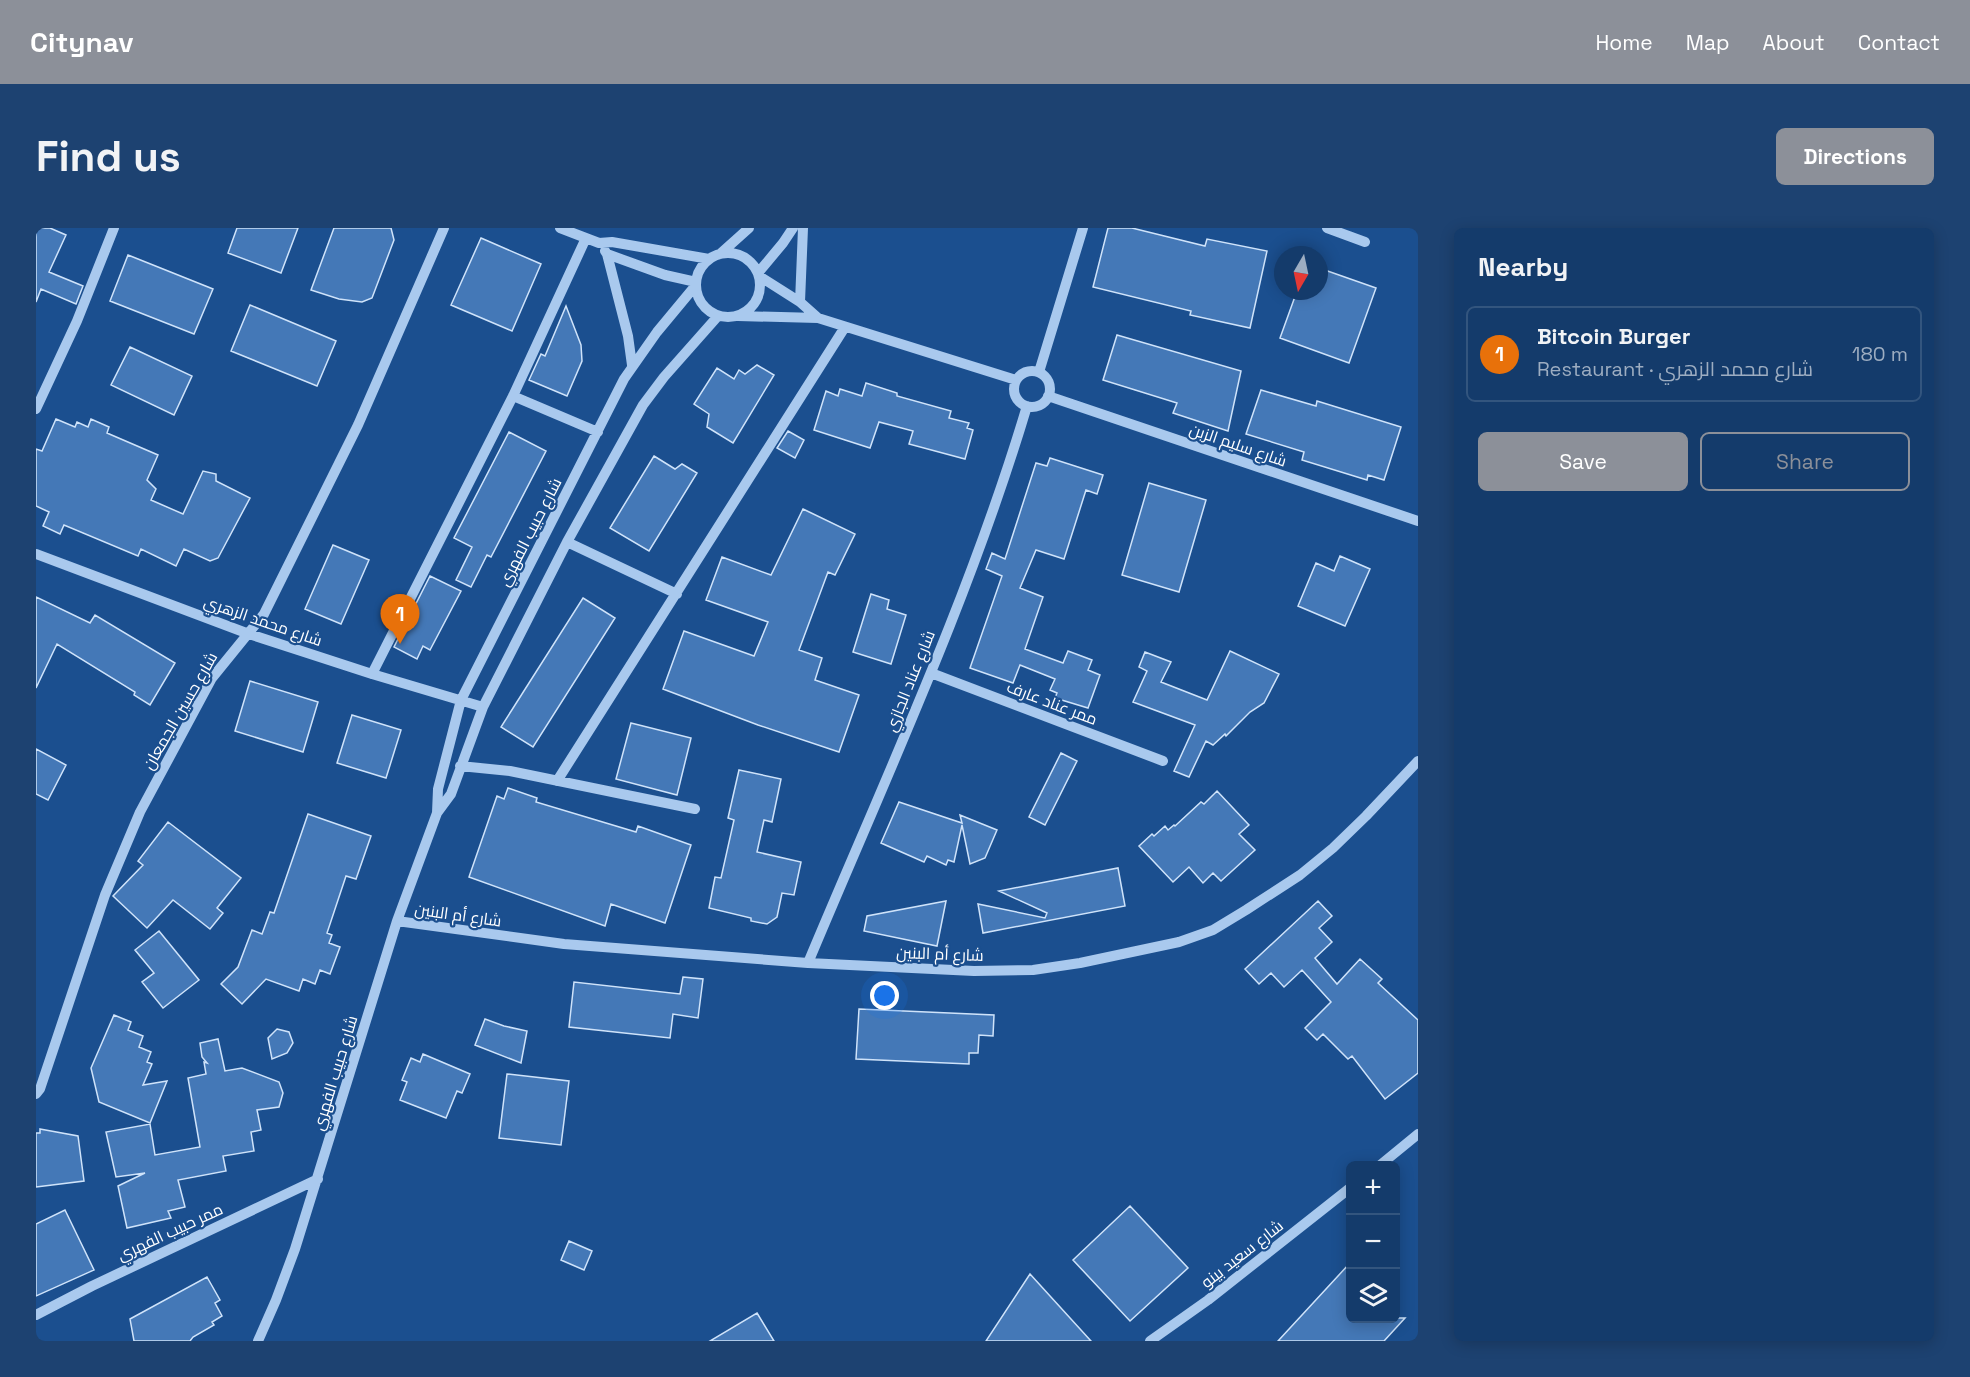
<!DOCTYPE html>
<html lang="en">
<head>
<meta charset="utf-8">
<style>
  :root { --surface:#143b6b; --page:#1d4271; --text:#f1f3f6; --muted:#9dadc1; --line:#33557e; --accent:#8c9099 }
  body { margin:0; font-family:"Space Grotesk",Cairo,sans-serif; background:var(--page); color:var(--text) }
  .controls { position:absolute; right:18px; bottom:18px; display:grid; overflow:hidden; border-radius:9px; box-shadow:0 3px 15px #0003 }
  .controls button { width:54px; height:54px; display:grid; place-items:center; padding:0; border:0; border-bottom:2px solid var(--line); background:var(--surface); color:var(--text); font:30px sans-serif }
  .compass { position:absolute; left:1238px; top:18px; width:54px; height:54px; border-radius:50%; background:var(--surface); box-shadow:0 3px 15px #0003; rotate:189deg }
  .you { position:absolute; left:849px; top:768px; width:21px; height:21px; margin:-15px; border:4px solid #fff; border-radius:50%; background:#1a73e8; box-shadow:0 0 0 9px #1a73e833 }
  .badge { display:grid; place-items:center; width:39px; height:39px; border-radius:50%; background:var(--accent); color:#fff; font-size:20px; font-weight:700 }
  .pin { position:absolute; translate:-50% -50px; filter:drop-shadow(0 2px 3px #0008) }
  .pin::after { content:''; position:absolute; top:32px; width:21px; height:18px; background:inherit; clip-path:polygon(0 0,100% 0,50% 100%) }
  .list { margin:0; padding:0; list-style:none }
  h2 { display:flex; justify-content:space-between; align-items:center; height:78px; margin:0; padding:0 24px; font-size:26px }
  h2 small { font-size:20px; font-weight:400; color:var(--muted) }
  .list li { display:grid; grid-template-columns:39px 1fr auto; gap:18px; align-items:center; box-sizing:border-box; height:96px; margin:0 12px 12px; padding:0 12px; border:2px solid var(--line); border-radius:9px }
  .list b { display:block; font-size:22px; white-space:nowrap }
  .list p { margin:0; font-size:20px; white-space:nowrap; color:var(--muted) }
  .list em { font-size:20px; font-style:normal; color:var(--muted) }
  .actions { display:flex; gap:12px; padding:18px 24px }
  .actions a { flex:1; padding:14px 0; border:2px solid var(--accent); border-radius:9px; text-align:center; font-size:21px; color:var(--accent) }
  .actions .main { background:var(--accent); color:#fff }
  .icon { flex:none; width:33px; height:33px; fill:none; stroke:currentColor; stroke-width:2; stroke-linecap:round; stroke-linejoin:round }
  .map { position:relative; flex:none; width:1382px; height:1113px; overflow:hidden; border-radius:9px }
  header { display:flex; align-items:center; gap:36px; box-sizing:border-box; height:84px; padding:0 30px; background:var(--accent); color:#fff }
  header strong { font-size:28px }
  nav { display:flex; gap:33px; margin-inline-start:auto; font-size:21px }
  .intro { display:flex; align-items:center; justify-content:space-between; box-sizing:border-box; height:144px; padding:0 36px }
  h1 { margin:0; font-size:42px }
  .button { padding:15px 27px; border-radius:9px; background:var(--accent); color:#fff; font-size:21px; font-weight:700 }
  main { display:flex; gap:36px; padding:0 36px }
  aside { flex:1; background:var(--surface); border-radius:9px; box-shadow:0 3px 15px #0003 }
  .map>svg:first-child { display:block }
  .building { fill:#4478b7; stroke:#cfe3fa; stroke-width:1.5 }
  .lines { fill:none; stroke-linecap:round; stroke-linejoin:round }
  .minor { stroke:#a9c9ee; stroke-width:10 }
  .labels { text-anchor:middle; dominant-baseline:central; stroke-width:4.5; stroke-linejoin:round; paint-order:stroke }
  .street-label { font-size:16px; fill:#fff; stroke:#1b4f8f }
</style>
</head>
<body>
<header>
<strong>Citynav</strong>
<nav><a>Home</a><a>Map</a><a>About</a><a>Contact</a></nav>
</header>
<div class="intro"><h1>Find us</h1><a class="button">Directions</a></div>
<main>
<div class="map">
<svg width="1382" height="1113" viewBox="0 0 1382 1113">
  <rect width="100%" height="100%" fill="#1b4f8f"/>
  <path class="building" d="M0,0H14L30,7L13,44L47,58L40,76L5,61L0,74Z
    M201,0H262L245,45L192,25Z
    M298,0H355L358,12L336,70L326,74L303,71L275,62Z
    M1072,0H1096L1169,18L1171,11L1231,23L1214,100L1154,87L1155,83L1057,59Z
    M445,10L505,36L476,103L415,77Z
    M92,27L177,61L158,106L74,73Z
    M1283,40L1340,60L1313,135L1244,110L1261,63H1283Z
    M214,77L300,113L281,158L195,123Z
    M530,78L545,117L546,133L531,168L493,152L505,126L509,128Z
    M1081,107L1205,143L1192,203L1137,185L1141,175L1067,152Z
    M94,119L156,148L138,187L75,157Z
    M721,137L738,147L697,215L671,199L673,186L658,176L681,140L698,151L703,142L709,146Z
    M830,155L861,165V168L915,183L913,190L933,195L931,200L937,202L929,231L873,216L877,203L843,194L834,220L778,202L790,163L802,168L804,161L826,168Z
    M1225,162L1280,178L1281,173L1365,199L1348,252L1332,247L1331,252L1266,232L1268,224L1210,206Z
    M20,191L39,199L41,194L52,199L55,191L73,199L71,205L122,227L111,252L120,261L115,272L147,286L167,243L180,246V253L214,270L182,330L174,333L148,321L140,338L105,321L102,328L28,297L24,306L7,298L13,284L0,278V221L6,223Z
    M752,203L768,212L759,230L741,220Z
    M473,204L510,223L455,329L451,327L435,359L420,352L436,319L418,310Z
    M618,228L639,241L646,236L661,245L613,323L574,300Z
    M1014,230L1067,247L1061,266L1050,262L1028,331L1000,322L984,360L1007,369L989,421L1027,435L1032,423L1056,432L1052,442L1064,447L1052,480L1019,470L1021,465L1014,462L1019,451L984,437L977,455L934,440L966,348L950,341L956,325L969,331L1000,235L1011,238Z
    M1113,255L1170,272L1143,364L1086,347Z
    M767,281L819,306L799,347L792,344L763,422L786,430L779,452L823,467L803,524L722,497L627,461L648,403L718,428L732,394L670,372L686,329L735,347Z
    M297,317L333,332L305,396L269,381Z
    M1304,328L1334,341L1309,398L1262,378L1280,335L1298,343Z
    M394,348L425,363L394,422L387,418L381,431L358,419Z
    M835,366L853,372L851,381L870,387L855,436L817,424Z
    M0,369L54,395L59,387L139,435L114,477L98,467L99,464L21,416L0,460Z
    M547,370L579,390L497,519L465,499Z
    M1194,423L1243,446L1228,475L1214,484L1190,508L1189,506L1177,517L1170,513L1153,549L1138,543L1159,497L1097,474L1111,443L1103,439L1109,424L1135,434L1125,454L1171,472Z
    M214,453L282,474L267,524L199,503Z
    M316,487L365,502L350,550L301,535Z
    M595,495L655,510L641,567L580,551Z
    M0,521L30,537L12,572L0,566Z
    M1025,525L1041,533L1009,597L993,589Z
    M703,542L745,551L736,594L728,592L721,624L765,634L758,667L746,665L741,689L731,696L715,693V690L673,680L679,649L685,650L698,592L692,590Z
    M472,560L501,570L500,574L600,604L602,598L655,617L629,695L575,676L569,698L433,649L461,568L468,571Z
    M1181,563L1213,597L1203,606L1219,622L1185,653L1177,645L1167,655L1153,639L1137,654L1103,618L1116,606L1118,608L1129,598L1132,602L1138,597L1139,598L1165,574L1168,576Z
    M863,574L926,595L924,587L961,602L949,630L934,636L926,597L918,634L912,632L910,637L891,628L888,634L845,615Z
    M272,586L335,608L320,651L310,648L291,705L296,707L293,715L304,719L294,746L284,742L279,756L267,751L263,763L230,751L206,776L185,756L202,739L216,702L226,706L234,684L238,685Z
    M132,594L205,650L181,680L187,685L174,701L137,672L111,700L77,668L107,637L102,633Z
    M1082,640L1089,678L947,705L942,676L1009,690L1011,685L963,663Z
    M910,673L901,718L828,703L831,688Z
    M1282,673L1296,688L1283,700L1296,714L1279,730L1301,756L1324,731L1346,751L1342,755L1382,792V845L1349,871L1316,828L1312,831L1287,806L1281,812L1269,800L1295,774L1266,742L1248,759L1235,745L1223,756L1209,741Z
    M123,703L163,752L127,780L106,754L118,745L99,722Z
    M647,749L667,751L662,790L637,786L634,810L533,799L538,754L644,766Z
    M823,781L958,787L957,808L943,807L942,825H933V836L820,831Z
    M78,787L95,794L92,802L107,808L103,819L115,824L111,834L116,836L107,857L131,853L114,895L63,874L55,840Z
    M449,791L468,798L491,803L485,835L439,817Z
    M241,801L253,804L257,815L251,825L236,831L232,810Z
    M182,811L189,843L206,840L243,854L247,865L243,879L221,882L225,902L215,904L218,923L187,928L190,943L142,952L149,979L132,983L135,990L91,1000L82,958L109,945L80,949L70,904L114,896L119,927L164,919L152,850L170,846L168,834L171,835L166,829L164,815Z
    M387,826L434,846L426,865L421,863L410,890L364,872L371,854L366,852L375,830L384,834Z
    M471,846L533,853L525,917L463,910Z
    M4,901L42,908L48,953L0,959V905H4Z
    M1094,978L1152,1040L1094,1093L1037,1032Z
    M29,982L58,1042L0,1068V996Z
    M533,1013L556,1023L548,1042L525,1032Z
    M1314,1035V1090H1369L1348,1113H1242Z
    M994,1046L1055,1113H950Z
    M171,1049L184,1072L179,1075L186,1088L176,1094L178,1097L157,1109L154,1113H98L94,1091Z
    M721,1085L738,1113H674Z"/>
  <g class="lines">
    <path class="minor" d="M524,0L563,15L576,14L673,31
      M1291,0L1329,14
      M569,23L571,26L629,47L660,54
      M660 57a32 32 0 1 1 64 0a32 32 0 1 1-64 0Z
      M571,26L592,108L596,137
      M684,26L713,0
      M722,45L747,15L757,0
      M723,48L764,74L782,90
      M764,74L767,0
      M702,88L782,90L980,152
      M978 161a18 18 0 1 1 36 0a18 18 0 1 1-36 0Z
      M1003,144L1047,0
      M477,168L562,204
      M1012,168L1382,293
      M0,181L41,93L78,0
      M531,314L641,366
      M0,326L213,406L336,446L447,479
      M895,445L1127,533
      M336,446L477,168L550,10
      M424,538L474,543L659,581
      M521,553L809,99
      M401,585L402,561L425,472L588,151L621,104L660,57
      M361,693L528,716L772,735L938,743L997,742L1044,735L1143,714L1177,702L1210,682L1264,647L1297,620L1330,588L1382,533
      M772,735C849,551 934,369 991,178
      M0,866L4,861L69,667L104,584L176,450L228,386L322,197L408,0
      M1343,938L1382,906
      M0,1087L56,1058L282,951
      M222,1113L240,1072L259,1021L361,693L401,585L415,566L447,479L531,314L607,177L628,149L682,88
      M1114,1113L1172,1072L1314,960"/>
  </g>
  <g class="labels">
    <g class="street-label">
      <text transform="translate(1202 217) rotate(19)">شارع سليم الزبن</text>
      <text transform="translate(494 304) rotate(-63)">شارع حبيب الفهري</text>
      <text transform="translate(227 393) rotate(19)">شارع محمد الزهري</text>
      <text transform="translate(874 453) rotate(-68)">شارع عناد الجازي</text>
      <text transform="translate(1016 475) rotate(21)">ممر عناد عارف</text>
      <text transform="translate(144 483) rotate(-60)">شارع حسين الجمعان</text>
      <text transform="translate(422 687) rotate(8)">شارع أم البنين</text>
      <text transform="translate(904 726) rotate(2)">شارع أم البنين</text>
      <text transform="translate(299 845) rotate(-73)">شارع حبيب الفهري</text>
      <text transform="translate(134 1004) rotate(-25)">ممر حبيب الفهري</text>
      <text transform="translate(1206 1026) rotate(-38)">شارع سعيد بينو</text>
    </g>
  </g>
</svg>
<div class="controls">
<button>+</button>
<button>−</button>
<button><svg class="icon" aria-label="layers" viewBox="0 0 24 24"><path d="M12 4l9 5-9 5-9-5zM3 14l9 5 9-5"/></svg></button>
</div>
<svg class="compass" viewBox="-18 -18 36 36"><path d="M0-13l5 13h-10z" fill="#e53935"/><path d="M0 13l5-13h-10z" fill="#9dadc1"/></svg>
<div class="you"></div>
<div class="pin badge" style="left:364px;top:416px;background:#e8710a">1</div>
</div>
<aside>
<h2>Nearby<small></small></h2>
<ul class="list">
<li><span class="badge" style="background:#e8710a">1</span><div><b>Bitcoin Burger</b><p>Restaurant · شارع محمد الزهري</p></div><em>180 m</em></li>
</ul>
<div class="actions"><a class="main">Save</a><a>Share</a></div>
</aside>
</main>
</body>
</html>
